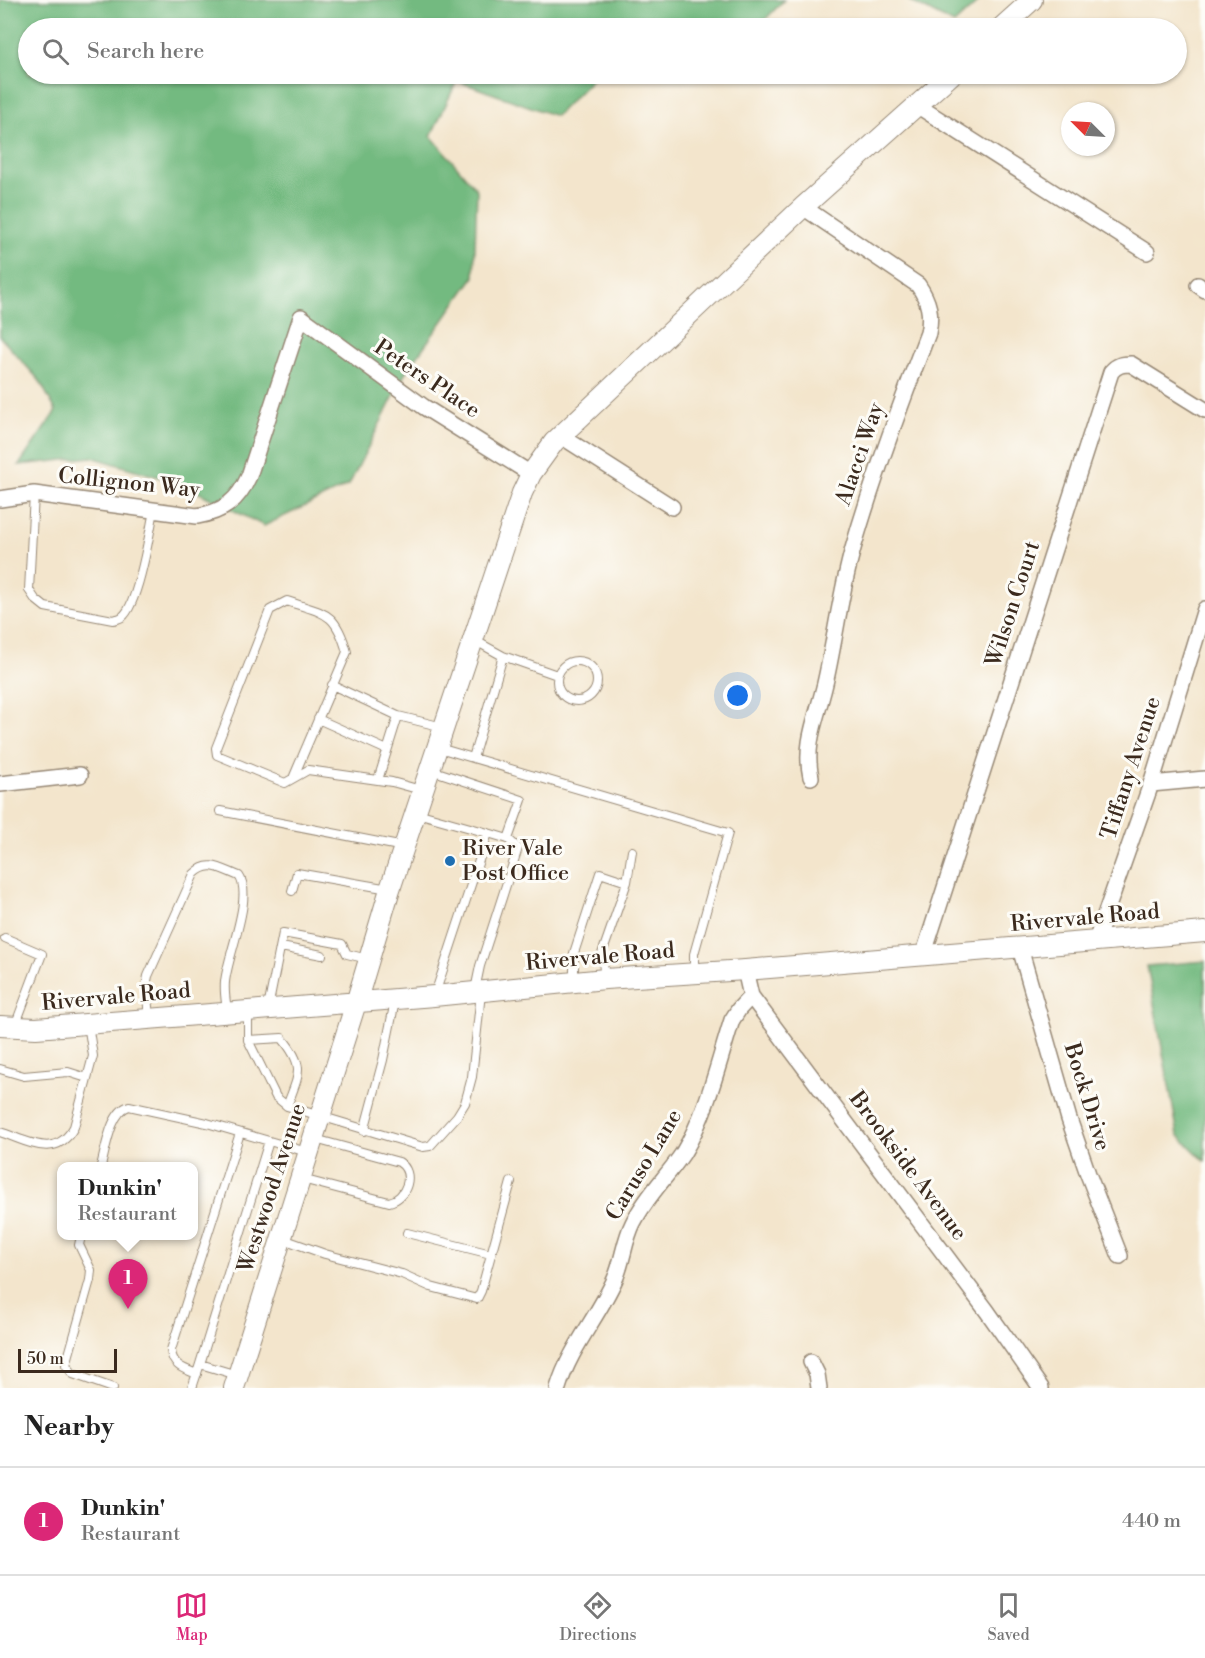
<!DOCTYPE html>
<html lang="en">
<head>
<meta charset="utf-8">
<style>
  :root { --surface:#fff; --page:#f2f2f2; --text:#222; --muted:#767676; --line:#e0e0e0; --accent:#db2777 }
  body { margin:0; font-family:"Libre Bodoni",serif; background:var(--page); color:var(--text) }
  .compass { position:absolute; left:1061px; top:102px; width:54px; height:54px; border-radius:50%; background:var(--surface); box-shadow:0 2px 4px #0004; rotate:294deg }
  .scale { position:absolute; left:18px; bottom:15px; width:99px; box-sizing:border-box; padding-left:6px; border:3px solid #3b2a1e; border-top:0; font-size:16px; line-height:21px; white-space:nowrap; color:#3b2a1e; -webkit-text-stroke:4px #fdfcf7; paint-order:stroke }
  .you { position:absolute; left:738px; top:696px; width:21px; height:21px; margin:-15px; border:4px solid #fff; border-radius:50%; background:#1a73e8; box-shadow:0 0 0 9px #1a73e833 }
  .badge { display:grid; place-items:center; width:39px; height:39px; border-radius:50%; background:var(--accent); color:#fff; font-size:20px; font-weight:700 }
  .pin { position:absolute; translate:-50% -50px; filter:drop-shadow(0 2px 3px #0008) }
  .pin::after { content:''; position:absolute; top:32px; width:21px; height:18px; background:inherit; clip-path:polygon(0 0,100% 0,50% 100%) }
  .popup { position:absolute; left:57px; top:1162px; width:141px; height:78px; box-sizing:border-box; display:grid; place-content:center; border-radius:12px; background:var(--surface); filter:drop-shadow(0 2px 4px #0005); font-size:20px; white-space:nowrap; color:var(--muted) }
  .popup b { font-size:22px; color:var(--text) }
  .popup::after { content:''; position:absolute; left:50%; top:100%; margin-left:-12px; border:12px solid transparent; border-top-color:var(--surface) }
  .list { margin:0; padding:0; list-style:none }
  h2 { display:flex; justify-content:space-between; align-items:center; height:78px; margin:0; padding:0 24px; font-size:26px }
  h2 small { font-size:20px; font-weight:400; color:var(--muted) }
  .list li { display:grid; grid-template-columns:39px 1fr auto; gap:18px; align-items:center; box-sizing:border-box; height:108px; padding:0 24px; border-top:2px solid var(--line) }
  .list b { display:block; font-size:22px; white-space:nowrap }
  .list p { margin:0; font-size:20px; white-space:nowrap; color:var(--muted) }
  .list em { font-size:20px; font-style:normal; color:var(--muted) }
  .icon { flex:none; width:33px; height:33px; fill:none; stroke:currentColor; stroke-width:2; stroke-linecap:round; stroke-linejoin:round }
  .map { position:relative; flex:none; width:1205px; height:1388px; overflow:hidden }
  .search { position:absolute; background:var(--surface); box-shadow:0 2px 4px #0004; left:18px; right:18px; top:18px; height:66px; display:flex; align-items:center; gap:15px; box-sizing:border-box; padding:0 21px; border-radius:33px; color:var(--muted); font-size:22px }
  .sheet { height:186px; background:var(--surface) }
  nav { display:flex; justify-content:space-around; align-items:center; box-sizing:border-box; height:84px; border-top:2px solid var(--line); background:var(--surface); font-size:16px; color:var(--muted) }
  nav a { display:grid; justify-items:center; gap:3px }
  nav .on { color:var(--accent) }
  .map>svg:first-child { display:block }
  .forest { fill:#73ba80; stroke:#57724f; stroke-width:1.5 }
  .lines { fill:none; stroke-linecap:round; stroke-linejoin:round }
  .service-casing { stroke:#978875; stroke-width:10 }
  .minor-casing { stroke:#978875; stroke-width:18 }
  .tertiary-casing { stroke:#978875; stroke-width:22 }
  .service { stroke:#fff; stroke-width:8 }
  .minor { stroke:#fff; stroke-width:15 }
  .tertiary { stroke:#fff; stroke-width:20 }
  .poi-dot { fill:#1f6fb2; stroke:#fdfcf7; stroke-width:2 }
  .labels { text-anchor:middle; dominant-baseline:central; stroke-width:6; stroke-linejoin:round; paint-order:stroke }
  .street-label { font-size:22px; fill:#3b2a1e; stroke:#fdfcf7 }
  .poi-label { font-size:22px; fill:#3b2a1e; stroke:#fdfcf7; text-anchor:start }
</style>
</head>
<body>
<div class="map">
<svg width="1205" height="1388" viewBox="0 0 1205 1388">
  <rect width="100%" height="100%" fill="#fdfcf7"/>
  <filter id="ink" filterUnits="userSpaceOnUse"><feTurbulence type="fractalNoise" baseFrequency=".0167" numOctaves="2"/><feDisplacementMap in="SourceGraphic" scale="12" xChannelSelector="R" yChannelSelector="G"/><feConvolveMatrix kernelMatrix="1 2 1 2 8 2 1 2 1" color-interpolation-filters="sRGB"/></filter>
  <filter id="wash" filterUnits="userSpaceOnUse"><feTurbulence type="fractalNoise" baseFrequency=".008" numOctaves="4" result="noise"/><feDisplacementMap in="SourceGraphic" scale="24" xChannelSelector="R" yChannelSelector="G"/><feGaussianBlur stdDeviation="1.35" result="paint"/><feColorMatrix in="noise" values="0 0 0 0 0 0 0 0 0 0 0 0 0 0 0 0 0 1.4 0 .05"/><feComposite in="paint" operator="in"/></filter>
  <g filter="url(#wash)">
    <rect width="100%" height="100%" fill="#f3e5cc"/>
    <path class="forest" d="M0,0H784L757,28H28V74H597L556,116L457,81L431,136L477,190L474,277L406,372L349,485L264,526L182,484L92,457L19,465L56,411L39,380L0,337Z
      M908,0H980L954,24Z
      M1205,961V1161L1178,1135L1147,966Z"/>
  </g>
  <g filter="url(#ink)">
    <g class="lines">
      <defs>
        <path id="service" d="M34,494L29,590L35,599L45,607L113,620C114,620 121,618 122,617C138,606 150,531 154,510
          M474,640L503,656L557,675
          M557 681a20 20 0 1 1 40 0a20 20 0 1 1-40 0Z
          M332,685L398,716L443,727
          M318,719L387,750
          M439,748L728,833L694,954V973
          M473,758L503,656
          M431,770L522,800L508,839L488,833L435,994
          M294,776L347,652C335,610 324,614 287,601L270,610L216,748L217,755L285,783L308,770L392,782L421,790
          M378,780L398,716
          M220,811L404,847
          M417,813L488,833
          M627,882L632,851
          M292,891L297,873L389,889
          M5,938L42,954L15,1026
          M281,947L322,955
          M574,981V953L600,873L627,882L602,954L605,978
          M475,990L480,966L518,848L508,839
          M268,1008L283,933L342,944L347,954L368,959
          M248,1011V1040L276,1097L287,1106L423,1147L430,1146L457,1116L465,1103L472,1077L481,993
          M149,1017L146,986L148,976L194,874C209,859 221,869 239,876C254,896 227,957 225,982C224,992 226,1002 227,1011
          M248,1040L282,1038C306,1067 299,1074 287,1106
          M0,1069L24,1076L68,1072L87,1078
          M364,1131L383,1060L395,1001
          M0,1132C28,1141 56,1160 74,1127L93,1056L88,1024
          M101,1166C106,1149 110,1112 129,1106L207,1123L307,1152
          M302,1179L389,1202C406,1199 416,1173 399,1162L315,1139
          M407,1233L491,1254
          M81,1236L79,1245L91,1270L90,1280L66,1365L73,1374L113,1388
          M283,1239L325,1254L402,1274L431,1287L477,1299L481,1291L511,1182
          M200,1364L269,1141
          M197,1374C184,1369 172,1366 171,1350L240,1133
          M192,1388L200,1364L237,1375"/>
        <path id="minor" d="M918,106L1147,252
          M803,207L918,285C929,301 932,314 928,333C901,403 875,473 854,545C841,589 836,634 826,679C819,713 803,743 811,777
          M1198,285L1205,290
          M561,436L672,507
          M0,499L34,494L197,516C223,512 238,501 249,476L301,317L424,407L531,474
          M0,784L80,775
          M1151,784L1205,779
          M1096,941L1151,784L1205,609
          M1020,948L1069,1119L1088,1174L1120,1256
          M924,953L1111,372C1117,365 1122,364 1131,364L1205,410
          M745,970L751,996L987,1311L1041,1388
          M811,1362L817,1374L819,1388
          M558,1388C570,1348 598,1317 615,1279C623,1261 624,1241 633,1223C647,1195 667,1177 683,1153C707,1113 718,1064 732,1020L739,1009L751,996"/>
        <path id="tertiary" d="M1001,28L1032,0
          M0,1026L36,1028L434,996L605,979L745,970L1205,932
          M234,1388L356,1003L390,889L522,493L531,474L554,442L803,207L952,74"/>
      </defs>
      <use href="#service" class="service-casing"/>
      <use href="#minor" class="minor-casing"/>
      <use href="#tertiary" class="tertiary-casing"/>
      <use href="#service" class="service"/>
      <use href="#minor" class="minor"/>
      <use href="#tertiary" class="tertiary"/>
    </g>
  </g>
  <circle class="poi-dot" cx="450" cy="861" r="6"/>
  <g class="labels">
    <g class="street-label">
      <text transform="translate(427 379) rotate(34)">Peters Place</text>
      <text transform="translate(860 454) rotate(-71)">Alacci Way</text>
      <text transform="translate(129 483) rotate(6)">Collignon Way</text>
      <text transform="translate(1013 604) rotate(-72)">Wilson Court</text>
      <text transform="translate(1131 768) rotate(-72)">Tiffany Avenue</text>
      <text transform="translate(1085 918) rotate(-5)">Rivervale Road</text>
      <text transform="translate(600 957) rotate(-5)">Rivervale Road</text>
      <text transform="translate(116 997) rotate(-5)">Rivervale Road</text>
      <text transform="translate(1087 1097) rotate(73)">Bock Drive</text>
      <text transform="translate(644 1165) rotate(-59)">Caruso Lane</text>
      <text transform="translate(908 1166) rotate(53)">Brookside Avenue</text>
      <text transform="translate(272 1188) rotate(-72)">Westwood Avenue</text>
    </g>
    <g class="poi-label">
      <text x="462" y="848">River Vale<tspan x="462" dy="25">Post Office</tspan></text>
    </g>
  </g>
</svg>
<svg class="compass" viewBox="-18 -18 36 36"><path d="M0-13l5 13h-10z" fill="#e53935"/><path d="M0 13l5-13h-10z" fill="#767676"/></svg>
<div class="scale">50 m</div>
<div class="you"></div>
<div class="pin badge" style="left:128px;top:1309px">1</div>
<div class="popup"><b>Dunkin'</b>Restaurant</div>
<div class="search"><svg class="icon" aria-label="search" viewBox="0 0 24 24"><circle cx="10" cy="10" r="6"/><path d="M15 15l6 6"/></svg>Search here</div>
</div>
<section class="sheet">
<h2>Nearby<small></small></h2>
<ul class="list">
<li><span class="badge">1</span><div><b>Dunkin'</b><p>Restaurant</p></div><em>440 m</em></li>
</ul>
</section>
<nav>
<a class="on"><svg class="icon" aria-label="map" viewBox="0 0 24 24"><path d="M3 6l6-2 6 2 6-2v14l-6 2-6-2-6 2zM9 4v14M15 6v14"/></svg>Map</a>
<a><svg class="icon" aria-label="directions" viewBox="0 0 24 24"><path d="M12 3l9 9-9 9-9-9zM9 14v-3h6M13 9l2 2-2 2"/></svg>Directions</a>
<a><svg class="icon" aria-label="saved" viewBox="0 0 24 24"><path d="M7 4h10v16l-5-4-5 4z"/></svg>Saved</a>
</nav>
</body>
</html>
